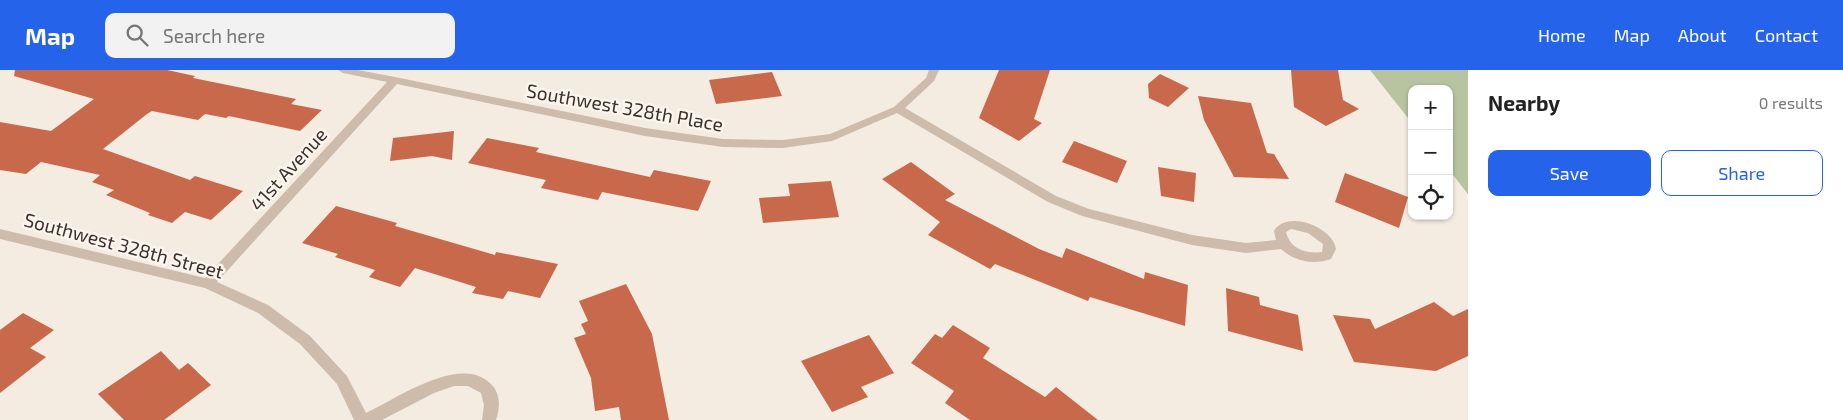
<!DOCTYPE html>
<html lang="en">
<head>
<meta charset="utf-8">
<style>
  :root { --surface:#fff; --page:#f2f2f2; --text:#222; --muted:#767676; --line:#e0e0e0; --accent:#2563eb }
  body { margin:0; font-family:"Exo 2",sans-serif; background:var(--page); color:var(--text) }
  .controls { position:absolute; right:15px; top:15px; display:grid; overflow:hidden; border-radius:10px; box-shadow:0 1px 4px #0004 }
  .controls button { width:45px; height:45px; display:grid; place-items:center; padding:0; border:0; border-bottom:1px solid var(--line); background:var(--surface); color:var(--text); font:25px sans-serif }
  .list { margin:0; padding:0; list-style:none }
  h2 { display:flex; justify-content:space-between; align-items:center; height:65px; margin:0; padding:0 20px; font-size:21px }
  h2 small { font-size:16px; font-weight:400; color:var(--muted) }
  .actions { display:flex; gap:10px; padding:15px 20px }
  .actions a { flex:1; padding:11px 0; border:1px solid var(--accent); border-radius:10px; text-align:center; font-size:18px; color:var(--accent) }
  .actions .main { background:var(--accent); color:#fff }
  .icon { flex:none; width:28px; height:28px; fill:none; stroke:currentColor; stroke-width:2; stroke-linecap:round; stroke-linejoin:round }
  .map { position:relative; flex:none; width:1468px; height:350px; overflow:hidden }
  header { display:flex; align-items:center; gap:30px; box-sizing:border-box; height:70px; padding:0 25px; background:var(--accent); color:#fff }
  header strong { font-size:24px }
  nav { display:flex; gap:28px; margin-inline-start:auto; font-size:18px }
  .search { width:350px; height:45px; background:var(--page); display:flex; align-items:center; gap:12px; box-sizing:border-box; padding:0 18px; border-radius:10px; color:var(--muted); font-size:19px }
  main { display:flex }
  aside { flex:1; background:var(--surface) }
  .map>svg:first-child { display:block }
  .green { fill:#b8c4a0 }
  .building { fill:#c8694b }
  .lines { fill:none; stroke-linecap:round; stroke-linejoin:round }
  .minor { fill:#cdbbac; fill-rule:evenodd }
  .labels { text-anchor:middle; dominant-baseline:central; stroke-width:5; stroke-linejoin:round; paint-order:stroke }
  .street-label { font-size:19px; fill:#3b302b; stroke:#fbf5ee }
</style>
</head>
<body>
<header>
<strong>Map</strong>
<div class="search"><svg class="icon" aria-label="search" viewBox="0 0 24 24"><circle cx="10" cy="10" r="6"/><path d="M15 15l6 6"/></svg>Search here</div>
<nav><a>Home</a><a>Map</a><a>About</a><a>Contact</a></nav>
</header>
<main>
<div class="map">
<svg width="1468" height="350" viewBox="0 0 1468 350">
  <rect width="100%" height="100%" fill="#f4ebe1"/>
  <path class="green" d="M1370,0H1468V124L1449,100V19H1412V53Z"/>
  <path class="building" d="M15,0H167L195,6L193,8L296,29L291,34L322,40L300,61L229,46L226,48L205,44L198,50L152,41L147,44L103,79L190,110L195,106L243,121L211,150L185,142L172,153L148,145L150,143L106,125L114,120L92,112L100,105L41,92L26,104L0,100V52L51,61L94,29L14,6Z
    M999,0H1050L1034,49L1042,53L1019,71L979,48Z
    M1291,0H1338L1343,30L1359,39L1326,56L1294,37Z
    M772,2L782,26L716,34L709,10Z
    M1160,4L1189,18L1168,37L1149,28L1148,14Z
    M1198,26L1251,33L1267,83L1274,84L1289,109L1234,107L1204,50Z
    M454,61L452,90L432,86L390,91L393,68Z
    M487,68L539,78L536,82L650,107L654,100L711,111L698,141L602,122L598,130L541,118L546,110L468,93Z
    M1074,71L1127,91L1117,113L1062,92Z
    M911,92L955,124L945,130L1039,179L1062,188L1066,178L1144,209L1145,202L1188,215L1185,256L1090,227L1088,231L995,194L990,199L928,165L940,152L882,109Z
    M1158,97L1196,103L1194,132L1161,126Z
    M1345,103L1408,127L1399,158L1335,132Z
    M831,111L839,147L763,153L759,128L790,126L788,114Z
    M336,136L397,153L395,156L495,185L496,182L558,194L540,228L508,221L503,229L472,223L476,217L415,198L400,217L369,207L375,200L335,187L338,184L302,173Z
    M626,214L652,264L669,350H621L619,337L595,341L591,308L574,268L586,264L581,254L588,251L579,231Z
    M1226,218L1259,227L1260,235L1298,245L1303,281L1228,261Z
    M1434,232L1453,246L1468,239V286L1436,301L1354,292L1333,245L1370,249L1375,259Z
    M23,243L54,260L30,278L46,287L0,323V260Z
    M953,255L990,278L983,288L1045,327L1056,317L1098,350H970L945,333L954,321L911,293L935,264L942,268Z
    M869,265L894,303L861,317L868,327L832,342L801,291Z
    M161,281L179,300L188,293L211,315L164,350H124L98,324Z"/>
  <g class="lines">
    <path class="minor" d="M338,0H358L395,7L645,58L723,69L783,70L830,64L894,37L926,8L929,0H939L934,11L905,38L1056,126L1089,139L1192,165L1246,173L1276,170L1274,161C1287,139 1333,157 1336,179L1331,189C1314,195 1295,192 1281,179L1246,183L1192,175L1082,146L1048,132L897,43L832,71L783,78L723,77L645,66L397,14L217,212L268,235L310,266L347,306L366,343C396,329 461,283 491,314C501,324 500,338 496,350H482L484,335L481,323L468,316H454L434,323L382,350H354L337,314L300,274L258,243L205,218L0,169V159L205,208L387,12L343,3ZM1291,159L1308,163L1323,174L1322,182C1306,184 1290,179 1286,162Z"/>
  </g>
  <g class="labels">
    <g class="street-label">
      <text transform="translate(625 37) rotate(10)">Southwest 328th Place</text>
      <text transform="translate(288 99) rotate(-48)">41st Avenue</text>
      <text transform="translate(124 175) rotate(15)">Southwest 328th Street</text>
    </g>
  </g>
</svg>
<div class="controls">
<button>+</button>
<button>−</button>
<button><svg class="icon" aria-label="locate" viewBox="0 0 24 24"><circle cx="12" cy="12" r="6"/><path d="M12 2v4M12 18v4M2 12h4M18 12h4"/></svg></button>
</div>
</div>
<aside>
<h2>Nearby<small>0 results</small></h2>
<ul class="list">
</ul>
<div class="actions"><a class="main">Save</a><a>Share</a></div>
</aside>
</main>
</body>
</html>
